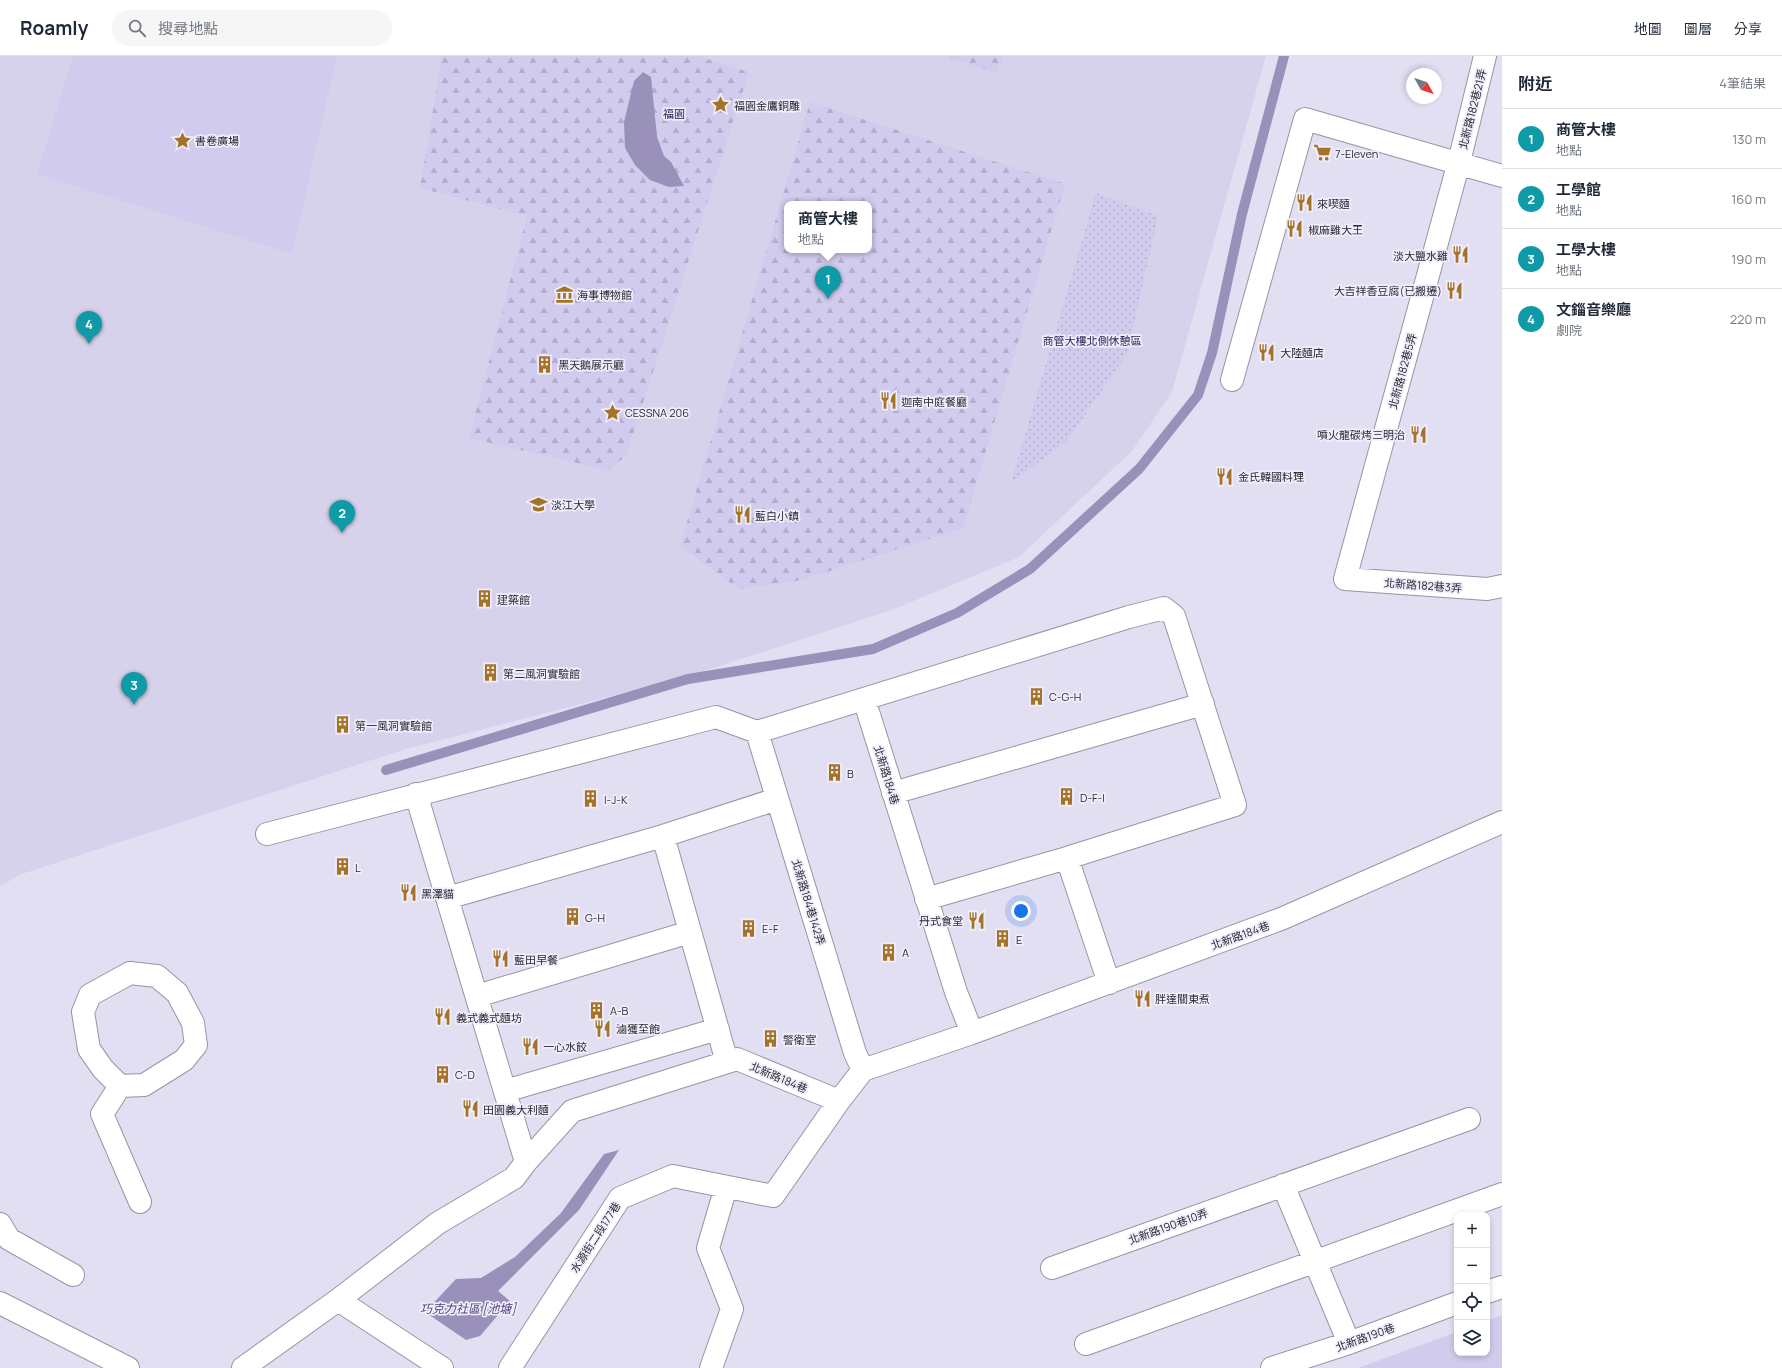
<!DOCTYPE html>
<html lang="zh-TW">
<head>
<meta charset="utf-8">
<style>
  :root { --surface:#fff; --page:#f6f6f7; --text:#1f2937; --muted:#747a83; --line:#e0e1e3; --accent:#a37427 }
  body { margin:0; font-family:Manrope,"Noto Sans TC",sans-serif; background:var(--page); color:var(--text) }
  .controls { position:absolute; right:12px; bottom:12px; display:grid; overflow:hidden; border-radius:8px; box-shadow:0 2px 6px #0003 }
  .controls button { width:36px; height:36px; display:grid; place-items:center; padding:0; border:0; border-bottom:1px solid var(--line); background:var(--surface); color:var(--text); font:20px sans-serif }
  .compass { position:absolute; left:1406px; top:12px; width:36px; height:36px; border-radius:50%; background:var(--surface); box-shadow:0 2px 6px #0003; rotate:130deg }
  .you { position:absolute; left:1021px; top:855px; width:14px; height:14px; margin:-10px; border:3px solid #fff; border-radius:50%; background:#1a73e8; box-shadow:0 0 0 6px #1a73e833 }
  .badge { display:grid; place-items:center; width:26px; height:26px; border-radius:50%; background:var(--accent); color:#fff; font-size:13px; font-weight:700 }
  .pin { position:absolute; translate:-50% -33px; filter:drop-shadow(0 1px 2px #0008) }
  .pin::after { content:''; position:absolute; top:21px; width:14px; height:12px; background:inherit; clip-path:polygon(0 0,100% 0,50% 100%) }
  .popup { position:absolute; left:784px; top:145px; width:88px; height:52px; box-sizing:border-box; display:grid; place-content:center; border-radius:8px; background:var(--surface); filter:drop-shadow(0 1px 3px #0005); font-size:13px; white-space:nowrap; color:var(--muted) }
  .popup b { font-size:15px; color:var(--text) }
  .popup::after { content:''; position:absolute; left:50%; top:100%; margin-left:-8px; border:8px solid transparent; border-top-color:var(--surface) }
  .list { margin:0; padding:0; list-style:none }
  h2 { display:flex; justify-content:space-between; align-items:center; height:52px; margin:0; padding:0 16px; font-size:17px }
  h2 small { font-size:13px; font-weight:400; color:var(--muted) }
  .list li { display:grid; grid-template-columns:26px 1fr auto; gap:12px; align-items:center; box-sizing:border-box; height:60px; padding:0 16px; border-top:1px solid var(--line) }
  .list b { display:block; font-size:15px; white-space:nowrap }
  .list p { margin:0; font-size:13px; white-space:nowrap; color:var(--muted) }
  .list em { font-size:13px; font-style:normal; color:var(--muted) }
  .icon { flex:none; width:22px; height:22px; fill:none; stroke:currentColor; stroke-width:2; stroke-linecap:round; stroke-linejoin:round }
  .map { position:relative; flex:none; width:1502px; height:1312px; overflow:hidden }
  header { display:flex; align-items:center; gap:24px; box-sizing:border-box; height:56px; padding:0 20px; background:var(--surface); border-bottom:1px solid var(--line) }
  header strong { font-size:19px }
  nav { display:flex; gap:22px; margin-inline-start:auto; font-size:14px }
  .search { width:280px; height:36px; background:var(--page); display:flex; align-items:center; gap:10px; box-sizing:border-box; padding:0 14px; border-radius:22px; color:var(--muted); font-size:15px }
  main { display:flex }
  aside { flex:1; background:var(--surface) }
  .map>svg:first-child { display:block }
  .built { fill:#d6d2ec; fill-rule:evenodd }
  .green { fill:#d1cbed }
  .forest { fill:url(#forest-firs); fill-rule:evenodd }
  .garden { fill:url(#garden-dots) }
  .water { fill:#9991ba }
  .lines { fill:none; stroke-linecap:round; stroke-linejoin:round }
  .stream { stroke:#9991ba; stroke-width:10 }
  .street-casing { stroke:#9794a6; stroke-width:24 }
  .street { stroke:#fff; stroke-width:22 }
  .labels { text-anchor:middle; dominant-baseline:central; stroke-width:3.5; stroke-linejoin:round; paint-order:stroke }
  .poi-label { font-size:11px; fill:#2b2a31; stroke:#f0edfd; text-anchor:start }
  .street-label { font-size:11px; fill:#2b2a31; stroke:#f0edfd }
  .park-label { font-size:11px; fill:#322256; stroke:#f0edfd }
  .water-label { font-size:12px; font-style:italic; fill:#53447b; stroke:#f0edfd }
</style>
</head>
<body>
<header>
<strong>Roamly</strong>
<div class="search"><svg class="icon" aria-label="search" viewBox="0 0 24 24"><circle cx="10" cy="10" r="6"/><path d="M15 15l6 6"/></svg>搜尋地點</div>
<nav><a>地圖</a><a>圖層</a><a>分享</a></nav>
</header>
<main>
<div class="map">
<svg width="1502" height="1312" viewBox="0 0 1502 1312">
  <defs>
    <pattern id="forest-firs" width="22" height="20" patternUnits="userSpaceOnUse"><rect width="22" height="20" fill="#d1cbed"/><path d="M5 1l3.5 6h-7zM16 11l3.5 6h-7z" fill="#b4aecc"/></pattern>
    <pattern id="garden-dots" width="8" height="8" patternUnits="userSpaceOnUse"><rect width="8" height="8" fill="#d1cbed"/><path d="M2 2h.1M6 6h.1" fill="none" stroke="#b4aecc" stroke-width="1.8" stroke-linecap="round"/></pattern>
  </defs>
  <rect width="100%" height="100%" fill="#e3dff3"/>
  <path class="built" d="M0,0H1266L1172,336L1132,395L1019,501L892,554L689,620L406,693L22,818L0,830ZM787,148H869V194H787Z"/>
  <path class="green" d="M73,0H337L292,198L37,118Z
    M1502,1259V1312H1358L1457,1276V1297H1487V1265Z"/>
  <path class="forest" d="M442,0H698L749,16L626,400L608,414L469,382L527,160L420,132Z
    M943,0H1003L997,17Z
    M810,46L1065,128L963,472L802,524L739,533L680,490ZM787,148H869V194H787Z"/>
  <path class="garden" d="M1096,137L1158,160L1127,298L1067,385L1011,427Z"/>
  <path class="water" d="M643,16L651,21L657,81L664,100L671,106L684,130L669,131L650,124L635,109L625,92L624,66L634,25Z
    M619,1094L579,1154L498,1235L510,1245L480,1280L466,1284L425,1256L456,1223L481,1222L515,1201L561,1157L604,1098Z"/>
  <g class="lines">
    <path class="stream" d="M386,714L688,623L873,593L957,557L1030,513L1139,413L1198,339L1212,297L1242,158L1284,0"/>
    <defs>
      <path id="street" d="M1485,0L1459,106L1345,523L1487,533L1502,530
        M1232,324L1305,63L1502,120
        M864,643L956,936L972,977
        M757,676L855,997L863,1014
        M893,737L1203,648
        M416,738L526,1106
        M267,778L716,661L757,676L1129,561L1164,552L1174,560L1235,749L1067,802L926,843
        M663,780L727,1006
        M1067,802L1109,927
        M447,842L663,780L777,743
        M477,940L690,876
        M120,1030L103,1013L89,993L83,956L90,939L130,917L157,920L177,937L193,967L196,989L184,1004L144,1029L120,1030L102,1058L140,1146
        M505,1035L718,973
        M1283,1129L1349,1287
        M0,1168L9,1183L73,1219
        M1052,1212L1469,1063
        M1487,1236L1502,1231
        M338,1244L442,1312
        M0,1247L128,1312
        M1086,1288L1502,1138
        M243,1312L338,1244L438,1167L514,1122L526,1106L572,1055L737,1003L839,1045L863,1014L972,977L1281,863L1502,766
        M510,1312L620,1142L673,1120L773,1140L839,1045
        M711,1312L732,1253L708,1192L726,1131
        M1272,1312L1349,1287L1457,1247"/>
    </defs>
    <use href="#street" class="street-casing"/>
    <use href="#street" class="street"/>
  </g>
  <defs>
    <symbol id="sight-bare" viewBox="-9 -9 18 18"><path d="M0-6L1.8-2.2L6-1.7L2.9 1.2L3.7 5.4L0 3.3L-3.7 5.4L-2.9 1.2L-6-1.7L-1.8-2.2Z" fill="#a37427" stroke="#f0edfd" stroke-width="2.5" paint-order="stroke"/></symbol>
    <symbol id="supermarket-bare" viewBox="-9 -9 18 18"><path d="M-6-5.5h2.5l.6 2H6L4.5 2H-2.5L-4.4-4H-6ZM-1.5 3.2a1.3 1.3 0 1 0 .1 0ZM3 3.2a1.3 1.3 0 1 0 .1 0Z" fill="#a37427" stroke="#f0edfd" stroke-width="2.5" paint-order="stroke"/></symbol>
    <symbol id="restaurant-bare" viewBox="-9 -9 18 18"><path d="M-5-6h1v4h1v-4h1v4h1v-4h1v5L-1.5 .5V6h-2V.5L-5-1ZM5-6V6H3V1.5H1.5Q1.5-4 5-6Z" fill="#a37427" stroke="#f0edfd" stroke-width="2.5" paint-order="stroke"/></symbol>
    <symbol id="museum-bare" viewBox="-9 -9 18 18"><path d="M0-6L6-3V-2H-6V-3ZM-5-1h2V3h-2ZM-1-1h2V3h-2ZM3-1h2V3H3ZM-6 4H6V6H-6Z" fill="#a37427" stroke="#f0edfd" stroke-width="2.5" paint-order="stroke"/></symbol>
    <symbol id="building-bare" viewBox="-9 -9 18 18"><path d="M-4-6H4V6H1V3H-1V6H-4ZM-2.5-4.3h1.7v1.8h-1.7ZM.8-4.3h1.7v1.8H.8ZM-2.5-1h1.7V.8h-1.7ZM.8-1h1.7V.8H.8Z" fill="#a37427" stroke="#f0edfd" stroke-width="2.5" paint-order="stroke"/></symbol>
    <symbol id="university-bare" viewBox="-9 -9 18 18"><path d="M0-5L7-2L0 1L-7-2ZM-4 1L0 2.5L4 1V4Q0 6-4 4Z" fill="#a37427" stroke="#f0edfd" stroke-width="2.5" paint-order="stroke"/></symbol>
  </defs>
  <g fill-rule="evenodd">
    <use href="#sight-bare" x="708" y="36" width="25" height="25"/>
    <use href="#sight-bare" x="170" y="72" width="25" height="25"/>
    <use href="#supermarket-bare" x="1310" y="84" width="25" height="25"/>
    <use href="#restaurant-bare" x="1292" y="134" width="25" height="25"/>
    <use href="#restaurant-bare" x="1282" y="160" width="25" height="25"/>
    <use href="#restaurant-bare" x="1448" y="186" width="25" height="25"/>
    <use href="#restaurant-bare" x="1442" y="222" width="25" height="25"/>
    <use href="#museum-bare" x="552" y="226" width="25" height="25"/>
    <use href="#restaurant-bare" x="1254" y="284" width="25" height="25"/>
    <use href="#building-bare" x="532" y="296" width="25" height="25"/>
    <use href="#restaurant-bare" x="876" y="332" width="25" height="25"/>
    <use href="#sight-bare" x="600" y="344" width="25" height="25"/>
    <use href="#restaurant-bare" x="1406" y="366" width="25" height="25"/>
    <use href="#restaurant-bare" x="1212" y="408" width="25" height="25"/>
    <use href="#university-bare" x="526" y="436" width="25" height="25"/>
    <use href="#restaurant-bare" x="730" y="446" width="25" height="25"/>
    <use href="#building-bare" x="472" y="530" width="25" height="25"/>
    <use href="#building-bare" x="478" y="604" width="25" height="25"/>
    <use href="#building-bare" x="1024" y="628" width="25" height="25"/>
    <use href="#building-bare" x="330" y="656" width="25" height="25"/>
    <use href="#building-bare" x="822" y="704" width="25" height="25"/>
    <use href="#building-bare" x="1054" y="728" width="25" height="25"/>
    <use href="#building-bare" x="578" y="730" width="25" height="25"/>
    <use href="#building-bare" x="330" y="798" width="25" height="25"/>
    <use href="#restaurant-bare" x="396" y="824" width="25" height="25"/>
    <use href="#building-bare" x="560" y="848" width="25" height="25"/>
    <use href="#restaurant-bare" x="964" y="852" width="25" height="25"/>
    <use href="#building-bare" x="736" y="860" width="25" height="25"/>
    <use href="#building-bare" x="990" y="870" width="25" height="25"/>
    <use href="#building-bare" x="876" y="884" width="25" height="25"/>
    <use href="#restaurant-bare" x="488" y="890" width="25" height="25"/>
    <use href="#restaurant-bare" x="1130" y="930" width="25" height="25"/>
    <use href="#building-bare" x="584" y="942" width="25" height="25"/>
    <use href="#restaurant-bare" x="430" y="948" width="25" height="25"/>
    <use href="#restaurant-bare" x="590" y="960" width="25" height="25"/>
    <use href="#building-bare" x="758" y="970" width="25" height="25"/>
    <use href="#restaurant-bare" x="518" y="978" width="25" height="25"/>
    <use href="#building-bare" x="430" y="1006" width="25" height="25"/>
    <use href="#restaurant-bare" x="458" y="1040" width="25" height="25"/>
  </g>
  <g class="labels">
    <g class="poi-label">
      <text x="734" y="49">福園金鷹銅雕</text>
      <text x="195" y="84">書卷廣場</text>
      <text x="1335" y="97">7-Eleven</text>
      <text x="1317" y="147">來喫麵</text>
      <text x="1308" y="173">椒麻雞大王</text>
      <text x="1448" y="199" text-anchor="end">淡大鹽水雞</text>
      <text x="1442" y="234" text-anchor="end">大吉祥香豆腐(已搬遷)</text>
      <text x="577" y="238">海事博物館</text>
      <text x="1280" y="296">大陸麵店</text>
      <text x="558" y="308">黑天鵝展示廳</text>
      <text x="901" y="345">迦南中庭餐廳</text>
      <text x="625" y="356">CESSNA 206</text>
      <text x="1405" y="378" text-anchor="end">噴火龍碳烤三明治</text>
      <text x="1238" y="420">金氏韓國料理</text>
      <text x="551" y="448">淡江大學</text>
      <text x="755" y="459">藍白小鎮</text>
      <text x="497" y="543">建築館</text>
      <text x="503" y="617">第二風洞實驗館</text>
      <text x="1049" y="640">C-G-H</text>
      <text x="355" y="669">第一風洞實驗館</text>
      <text x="847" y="717">B</text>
      <text x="1080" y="741">D-F-I</text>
      <text x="604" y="743">I-J-K</text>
      <text x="355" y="811">L</text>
      <text x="421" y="837">黑澤貓</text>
      <text x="585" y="861">G-H</text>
      <text x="963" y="864" text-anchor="end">丹式食堂</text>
      <text x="762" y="872">E-F</text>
      <text x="1016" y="883">E</text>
      <text x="902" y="896">A</text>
      <text x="514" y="903">藍田早餐</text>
      <text x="1155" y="942">胖達關東煮</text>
      <text x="610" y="954">A-B</text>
      <text x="456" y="961">義式義式麵坊</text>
      <text x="616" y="972">滷獲至飽</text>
      <text x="783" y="983">警衛室</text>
      <text x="543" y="990">一心水餃</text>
      <text x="455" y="1018">C-D</text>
      <text x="483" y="1053">田園義大利麵</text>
    </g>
    <g class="street-label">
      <text transform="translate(1472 53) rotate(-76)">北新路182巷21弄</text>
      <text transform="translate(1402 315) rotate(-75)">北新路182巷5弄</text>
      <text transform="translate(1423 529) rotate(4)">北新路182巷3弄</text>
      <text transform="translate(887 719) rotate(73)">北新路184巷</text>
      <text transform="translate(809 846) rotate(73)">北新路184巷142弄</text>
      <text transform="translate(1240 879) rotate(-20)">北新路184巷</text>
      <text transform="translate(779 1021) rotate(23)">北新路184巷</text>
      <text transform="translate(1168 1170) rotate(-20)">北新路190巷10弄</text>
      <text transform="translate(595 1181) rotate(-57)">水源街二段177巷</text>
      <text transform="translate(1365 1281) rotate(-20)">北新路190巷</text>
    </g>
    <g class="park-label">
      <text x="674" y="57">福園</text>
      <text x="1092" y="284">商管大樓北側休憩區</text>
    </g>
    <g class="water-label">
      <text x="468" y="1252">巧克力社區 [池塘]</text>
    </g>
  </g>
</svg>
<div class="controls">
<button>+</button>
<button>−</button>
<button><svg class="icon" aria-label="locate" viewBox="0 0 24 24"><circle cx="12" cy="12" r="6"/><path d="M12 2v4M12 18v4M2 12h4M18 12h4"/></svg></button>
<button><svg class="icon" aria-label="layers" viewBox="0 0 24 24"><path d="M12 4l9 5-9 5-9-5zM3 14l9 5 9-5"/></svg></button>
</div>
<svg class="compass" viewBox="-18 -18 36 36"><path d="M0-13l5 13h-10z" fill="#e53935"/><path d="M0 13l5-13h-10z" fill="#747a83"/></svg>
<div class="you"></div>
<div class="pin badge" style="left:828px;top:243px;background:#0f9aa8">1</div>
<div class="popup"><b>商管大樓</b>地點</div>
<div class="pin badge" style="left:342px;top:477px;background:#0f9aa8">2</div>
<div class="pin badge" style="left:134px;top:649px;background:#0f9aa8">3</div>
<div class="pin badge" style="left:89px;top:288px;background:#0f9aa8">4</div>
</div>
<aside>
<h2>附近<small>4筆結果</small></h2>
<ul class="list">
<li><span class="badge" style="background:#0f9aa8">1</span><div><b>商管大樓</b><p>地點</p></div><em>130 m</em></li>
<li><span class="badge" style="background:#0f9aa8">2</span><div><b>工學館</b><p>地點</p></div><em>160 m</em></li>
<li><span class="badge" style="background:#0f9aa8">3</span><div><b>工學大樓</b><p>地點</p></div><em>190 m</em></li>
<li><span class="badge" style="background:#0f9aa8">4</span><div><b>文錙音樂廳</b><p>劇院</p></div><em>220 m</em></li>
</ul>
</aside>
</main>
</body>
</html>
